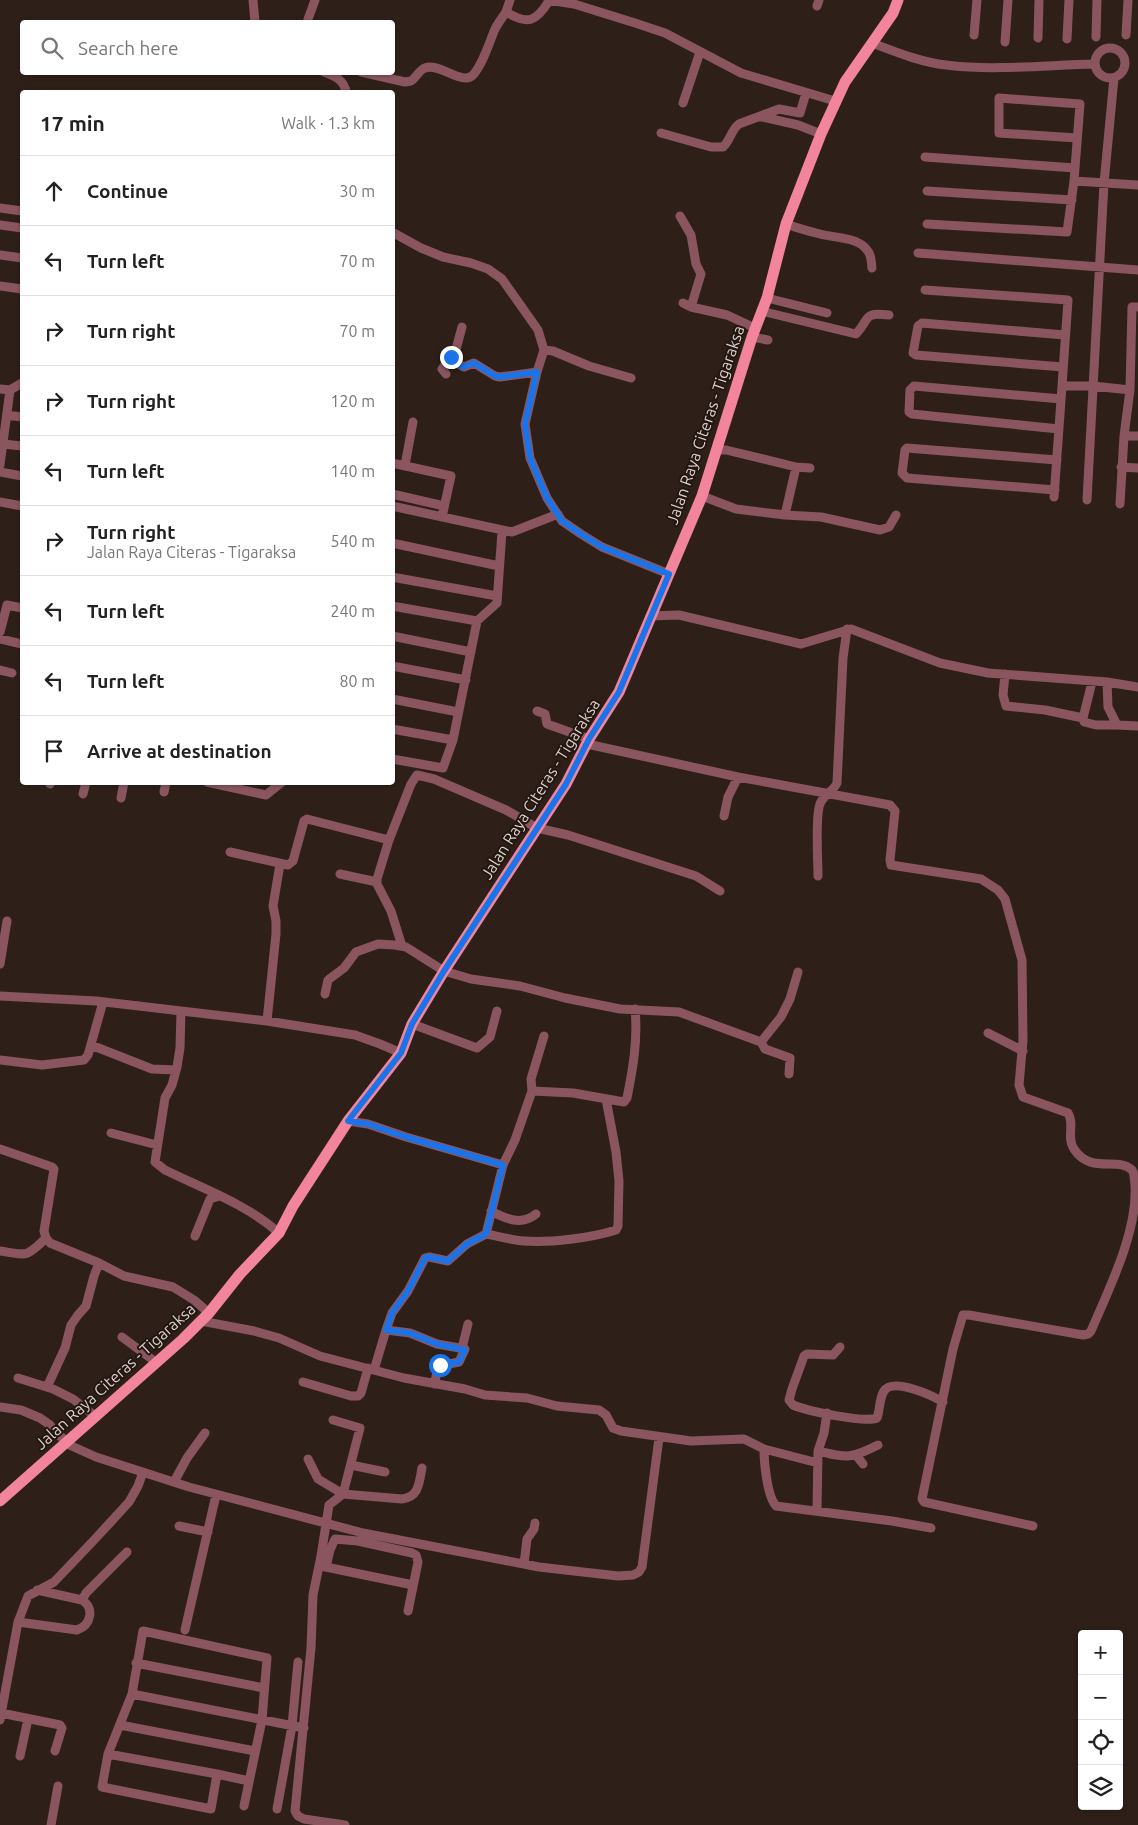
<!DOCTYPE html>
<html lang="en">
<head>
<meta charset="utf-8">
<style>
  :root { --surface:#fff; --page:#f2f2f2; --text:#222; --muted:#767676; --line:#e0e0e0 }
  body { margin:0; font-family:Ubuntu,sans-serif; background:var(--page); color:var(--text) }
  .controls { position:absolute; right:15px; bottom:15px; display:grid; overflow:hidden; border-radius:5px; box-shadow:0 1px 4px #0004 }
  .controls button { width:45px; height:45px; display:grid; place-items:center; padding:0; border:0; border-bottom:1px solid var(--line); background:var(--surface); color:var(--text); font:25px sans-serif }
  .stop { position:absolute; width:15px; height:15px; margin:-11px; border:4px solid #1a73e8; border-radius:50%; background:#fff }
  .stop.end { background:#1a73e8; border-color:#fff; box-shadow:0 1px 5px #0008 }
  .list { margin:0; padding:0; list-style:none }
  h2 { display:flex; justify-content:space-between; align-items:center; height:65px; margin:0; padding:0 20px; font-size:21px }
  h2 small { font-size:16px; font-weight:400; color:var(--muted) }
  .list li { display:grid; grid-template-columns:32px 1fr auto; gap:15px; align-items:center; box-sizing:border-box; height:70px; padding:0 20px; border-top:1px solid var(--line) }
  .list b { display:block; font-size:19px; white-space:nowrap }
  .list p { margin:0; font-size:16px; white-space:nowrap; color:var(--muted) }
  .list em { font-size:16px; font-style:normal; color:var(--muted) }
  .icon { flex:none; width:28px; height:28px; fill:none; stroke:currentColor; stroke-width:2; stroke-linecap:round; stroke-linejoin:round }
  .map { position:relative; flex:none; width:1138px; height:1825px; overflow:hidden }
  .search { position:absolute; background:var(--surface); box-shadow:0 1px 4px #0004; left:20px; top:20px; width:375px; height:55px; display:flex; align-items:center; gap:12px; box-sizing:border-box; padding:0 18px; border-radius:5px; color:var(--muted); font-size:19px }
  .panel { position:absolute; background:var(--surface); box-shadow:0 1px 4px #0004; left:20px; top:90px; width:375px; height:695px; border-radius:5px }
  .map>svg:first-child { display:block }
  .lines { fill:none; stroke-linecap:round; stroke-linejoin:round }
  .minor { stroke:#8b555f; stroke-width:9 }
  .major { stroke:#f2849b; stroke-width:11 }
  .route { stroke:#1a73e8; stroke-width:6 }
  .labels { text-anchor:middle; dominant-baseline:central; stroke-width:4; stroke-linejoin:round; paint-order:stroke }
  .street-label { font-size:16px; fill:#dcd2ce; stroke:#241610 }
</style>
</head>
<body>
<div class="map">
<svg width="1138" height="1825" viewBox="0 0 1138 1825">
  <rect width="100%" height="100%" fill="#2e2019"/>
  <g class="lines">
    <path class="minor" d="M253,0L255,22
      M510,0L506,12C528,25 536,22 549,1
      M548,0L574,4L635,23L665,33L741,73L835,101
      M817,6L819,0
      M307,22L315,0
      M974,35L977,0
      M1126,35L1128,0
      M1096,37L1097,0
      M1038,38L1039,0
      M1067,39L1069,0
      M1005,42L1008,0
      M872,43C896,52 920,62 946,65C994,71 1047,65 1095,64
      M1095 63a15 15 0 1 1 30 0a15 15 0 1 1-30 0Z
      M324,72C335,76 344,80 346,92
      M361,72L405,82L411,81C416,78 419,70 425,68C439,62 462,86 473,75C483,64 489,43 495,29C498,23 502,18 506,12
      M683,103L700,52
      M762,117L798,125L821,134
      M661,133L711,147H723C730,141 731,130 739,124L779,109L800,113L806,93
      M925,157L1075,168
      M1074,181L1138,185
      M927,191L1072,200
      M0,208L22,211
      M680,216L691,235L696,264L701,274L691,307
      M786,224C797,228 808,231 820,234C834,238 858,237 867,250C872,255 871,262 872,268
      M927,224L1067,232L1074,181L1080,104L999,98V133L1077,138
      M0,225L22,228
      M392,232L421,248L443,257L471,263L488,269L502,279L538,330L544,350L537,372L525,424L530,458L547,498L562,521L581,534L602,547L669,574
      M918,253L1138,270
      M0,255L22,258
      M0,286L22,289
      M925,290L1068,300L1062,386
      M767,298L827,313
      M683,303L691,307L727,315L755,328
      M761,311L856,334C871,318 862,312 889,315
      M462,327L455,353L449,359L464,367L474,363L495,376L500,377L537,372
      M752,337L768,340
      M544,350L553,351L589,366L631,378
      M1063,367L916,355L913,353L918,326L922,323L1065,335
      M446,374L442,369L449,359
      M0,389L10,390L0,465
      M10,390L22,383
      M7,415L22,417
      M1059,429L912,414L909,412L910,390L914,386L1061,399
      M1124,436H1138
      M3,444L22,446
      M716,450H726L796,467L810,468
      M392,463L451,476L442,517
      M405,465L413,422
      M1121,467L1138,468
      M0,472L22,476
      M1055,490L907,478L902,473L905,450L907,448L1057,460
      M392,494L444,506
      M702,496L736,509L785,515L821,517L880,530L889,527L896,515
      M1054,497L1062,386H1093L1130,390
      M1087,500L1104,183L1114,78
      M0,502L22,506
      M1120,504L1124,436L1130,390L1132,307H1138
      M392,506L512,532L558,514
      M785,515L796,467
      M392,543L499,566
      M392,577L497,596
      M392,606L477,621L497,603L502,531
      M650,616L679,615L801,644L851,629L940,663L988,673L1107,682L1138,687
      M0,632L7,605L22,608
      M392,636L471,652
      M0,639L22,644
      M392,666L466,680
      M0,670L12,673
      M1005,674L1003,695L1006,706L1045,710L1083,718
      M1092,682L1083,718L1084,722L1096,725H1117
      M1107,682L1108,707L1117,725L1138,726
      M392,699L458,712
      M537,711L545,714L547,724L589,739
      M392,729L453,740
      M587,744L738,777L890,805L895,811L890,860L891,865L981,879L998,890L1005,899L1022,960L1023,1040L1019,1085L1023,1097L1068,1113C1075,1124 1066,1138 1074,1149C1091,1175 1118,1156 1132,1170C1135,1174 1134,1180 1135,1185C1138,1231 1109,1289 1091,1331L1088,1334L1083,1335L969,1315H963L953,1349L922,1499L924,1502L1033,1526
      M392,759L443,768L453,740L477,621
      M207,782L266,795L282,782
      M50,784L51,782
      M164,792L166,782
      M83,794L86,782
      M121,798L124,782
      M724,816L728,797L738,777
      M230,852L288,865L293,861L304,821L307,819L389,840
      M340,874L377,882
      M818,876C818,861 815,816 820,804C823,795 833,792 837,783L843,658L847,629
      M402,946L391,911L377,884V879L389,840L411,784L417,775L434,779L506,810L537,828L568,835L696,876L720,891
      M0,964L7,921
      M325,994L328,980L344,968L356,952L378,944L395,945L406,947L444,971L471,979L520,986L565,998L620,1009L679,1012L761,1042L781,1017L790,999L798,972
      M0,996L96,1001L267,1021L355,1035L380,1044L401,1053
      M181,1011L180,1048L177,1067L172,1085L165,1098L155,1162L165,1170C204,1189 246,1204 279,1233
      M267,1021L276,934V921L273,906L280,864
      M412,1024L477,1048L490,1037L497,1011
      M988,1033L1023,1051
      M761,1042L765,1049L790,1058L789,1074
      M91,1045L152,1069L176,1070
      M0,1060L42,1065L84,1060L88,1055L103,1002
      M532,1091L573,1093L624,1102L627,1098C633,1068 638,1040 635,1009
      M348,1121L368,1124L406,1137L503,1165
      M111,1133L157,1145
      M0,1149L52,1167L54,1169L44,1231L46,1238L50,1243L99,1263L124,1276L173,1287L194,1300L209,1313
      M491,1211C506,1219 521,1226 536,1214
      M486,1234C498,1236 511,1240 524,1241C550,1243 591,1238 616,1230L618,1226L619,1181L616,1152L606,1099
      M195,1236L210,1199L219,1196
      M0,1251C27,1255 26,1258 46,1238
      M201,1321L254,1331L279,1338L320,1356L404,1378L465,1389L485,1395L527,1398L557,1406L599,1410L606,1415L613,1428L621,1431L691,1441L744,1439L764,1449L818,1463
      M386,1330L392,1313L408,1291L425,1258L429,1257L448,1261L467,1244L486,1234L503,1165L515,1140L532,1091L531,1079L544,1036
      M122,1337L157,1363
      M840,1347L833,1355L807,1354L804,1356L792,1389L789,1400L793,1405C807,1411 864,1423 877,1418C880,1410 879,1399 884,1391C893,1377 933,1396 943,1402
      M462,1348L468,1324
      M374,1370L386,1330L410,1333L437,1344L465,1349L459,1362L439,1366L434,1384
      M18,1378L53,1389L73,1399L95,1416
      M303,1382L351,1396H358L361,1393L368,1368
      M47,1387L65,1348L71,1325L78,1315L86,1306L94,1276L99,1263
      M0,1407L21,1410L40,1418L50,1425L54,1432L67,1441
      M333,1420L360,1428L343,1494L329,1505L321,1556L313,1595L311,1648L295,1811L298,1816L304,1819L345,1825
      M65,1443L96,1457L189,1487L363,1533L539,1567L618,1576L633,1575L639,1572L642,1567L659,1438
      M764,1449C764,1462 767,1496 776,1506L892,1521L931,1528
      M818,1451C848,1458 850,1459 878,1445
      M856,1455L863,1464
      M308,1459L318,1479L343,1494L402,1499C419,1497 419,1483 422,1468
      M351,1465L385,1472
      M174,1482L187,1458L205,1433
      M817,1510L818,1451L824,1433L827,1413
      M179,1526L208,1532
      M524,1564L527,1539L534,1529L535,1523
      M321,1566L413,1585
      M326,1567L330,1550L335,1539L358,1541L412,1553L416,1555L418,1562L408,1611
      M82,1600L86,1593L127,1552
      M18,1622L77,1630C91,1625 95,1608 82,1600L37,1590
      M185,1630L216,1495
      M136,1663L264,1688
      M132,1694L304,1728
      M1,1713L60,1725L62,1728L55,1751
      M0,1720L18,1622L28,1596L54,1582L96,1538L129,1502L138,1486L143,1472
      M120,1725L255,1751
      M108,1754L217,1774L211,1809L102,1787L108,1754L132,1694L143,1631L267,1658L262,1720L244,1806
      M20,1756L28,1719
      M217,1774L249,1781
      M277,1809L292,1726L298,1662
      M51,1825L58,1786"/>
    <path class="major" d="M0,1501L183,1339L209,1313L240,1274L279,1233L293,1206L348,1121L401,1053L412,1024L444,971L566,784L589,739L619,692L702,496L752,337L767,298L786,224L821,134L845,82L893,13L898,0"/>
  </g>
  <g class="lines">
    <path class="route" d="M440,1365L459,1362L465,1350L437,1344L410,1333L386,1330L392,1313L408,1291L425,1258L429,1257L448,1261L467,1244L486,1234L503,1165L406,1137L368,1124L348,1121L401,1053L412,1024L444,971L566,784L589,739L619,692L669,574L602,547L581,534L562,521L547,498L530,458L525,424L537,372L500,377L495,376L474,363L463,367L450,359L451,357"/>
  </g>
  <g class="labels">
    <g class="street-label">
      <text transform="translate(705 425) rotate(-71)">Jalan Raya Citeras - Tigaraksa</text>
      <text transform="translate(540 789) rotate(-58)">Jalan Raya Citeras - Tigaraksa</text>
      <text transform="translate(115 1376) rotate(-42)">Jalan Raya Citeras - Tigaraksa</text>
    </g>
  </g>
</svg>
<div class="controls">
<button>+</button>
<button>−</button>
<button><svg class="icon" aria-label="locate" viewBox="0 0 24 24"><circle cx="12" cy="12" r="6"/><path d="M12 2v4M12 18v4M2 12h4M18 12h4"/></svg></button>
<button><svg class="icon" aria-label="layers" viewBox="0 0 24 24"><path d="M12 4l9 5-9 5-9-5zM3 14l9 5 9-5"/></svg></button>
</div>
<div class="stop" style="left:440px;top:1365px"></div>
<div class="stop end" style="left:451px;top:357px"></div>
<div class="search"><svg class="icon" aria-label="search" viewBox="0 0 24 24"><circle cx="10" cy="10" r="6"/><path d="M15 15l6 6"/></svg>Search here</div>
<section class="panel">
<h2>17 min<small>Walk · 1.3 km</small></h2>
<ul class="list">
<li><svg class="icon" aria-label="ahead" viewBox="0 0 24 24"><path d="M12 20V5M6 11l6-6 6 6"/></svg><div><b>Continue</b></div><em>30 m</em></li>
<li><svg class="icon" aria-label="left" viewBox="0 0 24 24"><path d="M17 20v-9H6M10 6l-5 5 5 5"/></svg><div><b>Turn left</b></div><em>70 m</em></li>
<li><svg class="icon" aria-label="right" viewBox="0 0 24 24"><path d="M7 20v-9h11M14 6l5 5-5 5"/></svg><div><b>Turn right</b></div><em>70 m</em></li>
<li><svg class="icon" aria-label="right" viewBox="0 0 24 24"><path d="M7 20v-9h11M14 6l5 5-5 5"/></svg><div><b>Turn right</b></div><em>120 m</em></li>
<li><svg class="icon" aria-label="left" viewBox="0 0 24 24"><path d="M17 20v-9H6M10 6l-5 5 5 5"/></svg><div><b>Turn left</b></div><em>140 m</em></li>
<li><svg class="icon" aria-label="right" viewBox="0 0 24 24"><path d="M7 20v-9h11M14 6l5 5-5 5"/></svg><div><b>Turn right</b><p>Jalan Raya Citeras - Tigaraksa</p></div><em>540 m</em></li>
<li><svg class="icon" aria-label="left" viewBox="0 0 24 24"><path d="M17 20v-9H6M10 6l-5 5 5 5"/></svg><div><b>Turn left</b></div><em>240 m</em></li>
<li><svg class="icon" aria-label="left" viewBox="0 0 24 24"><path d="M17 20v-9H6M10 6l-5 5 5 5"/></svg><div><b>Turn left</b></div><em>80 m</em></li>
<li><svg class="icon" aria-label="arrive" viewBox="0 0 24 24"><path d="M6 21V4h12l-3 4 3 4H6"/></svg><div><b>Arrive at destination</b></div></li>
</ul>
</section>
</div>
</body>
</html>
